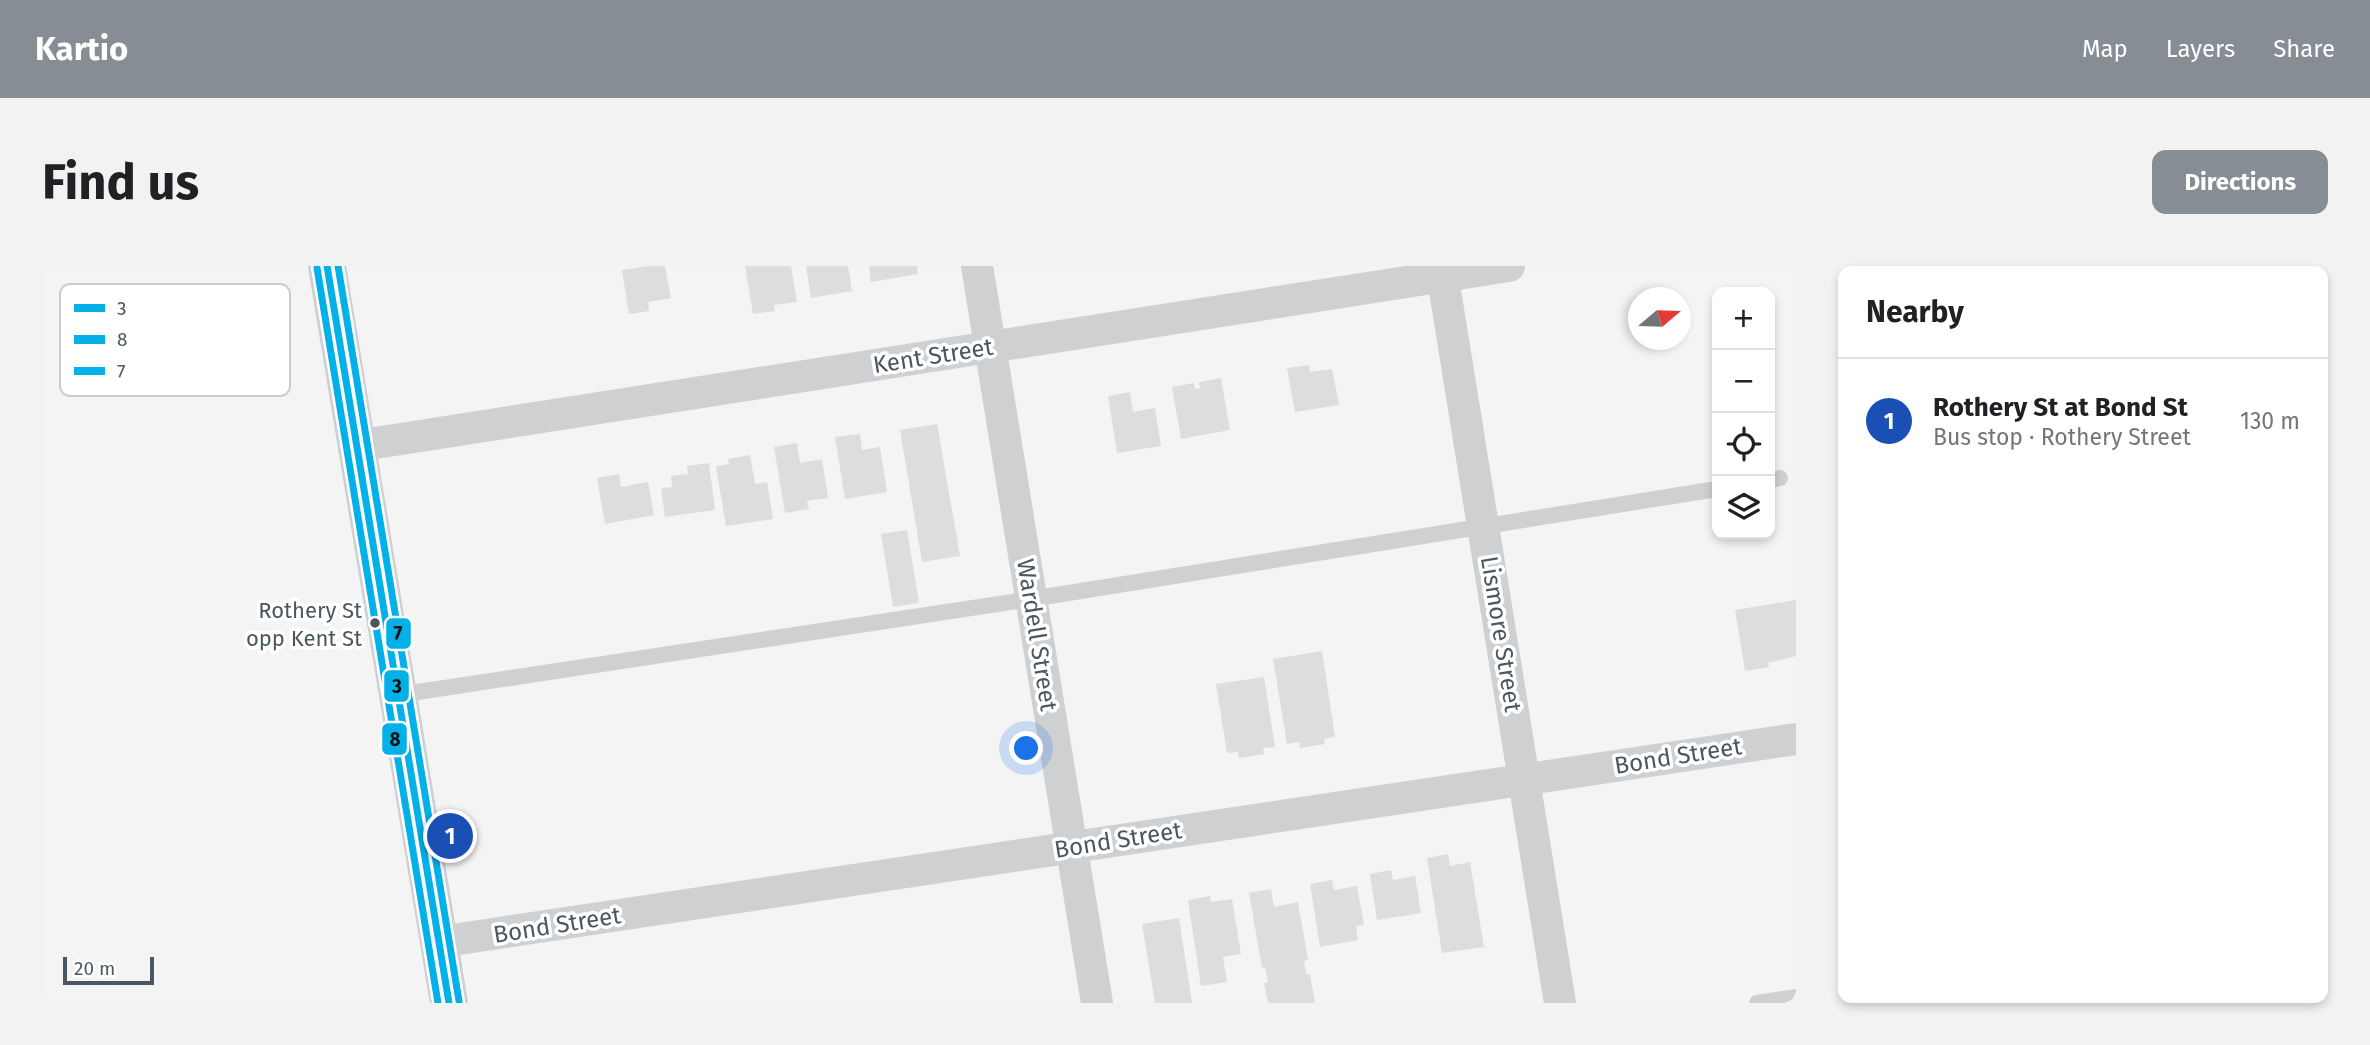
<!DOCTYPE html>
<html lang="en">
<head>
<meta charset="utf-8">
<style>
  :root { --surface:#fff; --page:#f2f2f2; --text:#202124; --muted:#757577; --line:#e0e0e0; --accent:#868d94 }
  body { margin:0; font-family:"Fira Sans",sans-serif; background:var(--page); color:var(--text) }
  .controls { position:absolute; right:21px; top:21px; display:grid; overflow:hidden; border-radius:14px; box-shadow:0 4px 10px #0003 }
  .controls button { width:63px; height:63px; display:grid; place-items:center; padding:0; border:0; border-bottom:2px solid var(--line); background:var(--surface); color:var(--text); font:35px sans-serif }
  .compass { position:absolute; left:1586px; top:21px; width:63px; height:63px; border-radius:50%; background:var(--surface); box-shadow:0 4px 10px #0003; rotate:71deg }
  .scale { position:absolute; left:21px; bottom:18px; width:91px; box-sizing:border-box; padding-left:7px; border:4px solid #4a5661; border-top:0; font-size:19px; line-height:24px; white-space:nowrap; color:#4a5661; -webkit-text-stroke:5px #fff; paint-order:stroke }
  .you { position:absolute; left:985px; top:483px; width:24px; height:24px; margin:-18px; border:5px solid #fff; border-radius:50%; background:#1a73e8; box-shadow:0 0 0 10px #1a73e833 }
  .badge { display:grid; place-items:center; width:46px; height:46px; border-radius:50%; background:var(--accent); color:#fff; font-size:23px; font-weight:700 }
  .pin { position:absolute; translate:-50% -50%; border:4px solid #fff; box-shadow:0 2px 7px #0006 }
  .list { margin:0; padding:0; list-style:none }
  h2 { display:flex; justify-content:space-between; align-items:center; height:91px; margin:0; padding:0 28px; font-size:30px }
  h2 small { font-size:23px; font-weight:400; color:var(--muted) }
  .list li { display:grid; grid-template-columns:46px 1fr auto; gap:21px; align-items:center; box-sizing:border-box; height:126px; padding:0 28px; border-top:2px solid var(--line) }
  .list b { display:block; font-size:26px; white-space:nowrap }
  .list p { margin:0; font-size:23px; white-space:nowrap; color:var(--muted) }
  .list em { font-size:23px; font-style:normal; color:var(--muted) }
  .icon { flex:none; width:38px; height:38px; fill:none; stroke:currentColor; stroke-width:2; stroke-linecap:round; stroke-linejoin:round }
  .map { position:relative; flex:none; width:1754px; height:737px; overflow:hidden; border-radius:14px }
  header { display:flex; align-items:center; gap:42px; box-sizing:border-box; height:98px; padding:0 35px; background:var(--accent); color:#fff }
  header strong { font-size:33px }
  nav { display:flex; gap:38px; margin-inline-start:auto; font-size:24px }
  .intro { display:flex; align-items:center; justify-content:space-between; box-sizing:border-box; height:168px; padding:0 42px }
  h1 { margin:0; font-size:49px }
  .button { padding:18px 32px; border-radius:14px; background:var(--accent); color:#fff; font-size:24px; font-weight:700 }
  main { display:flex; gap:42px; padding:0 42px }
  aside { flex:1; background:var(--surface); border-radius:14px; box-shadow:0 4px 10px #0003 }
  .map>svg:first-child { display:block }
  .building { fill:#ddddde }
  .lines { fill:none; stroke-linecap:round; stroke-linejoin:round }
  .service { stroke:#ced0d2; stroke-width:16 }
  .minor { stroke:#ced0d2; stroke-width:32 }
  .secondary { stroke:#ced0d4; stroke-width:38 }
  .bus-1-casing { stroke:#fff; stroke-width:12 }
  .bus-2-casing { stroke:#fff; stroke-width:12 }
  .bus-3-casing { stroke:#fff; stroke-width:12 }
  .bus-1 { stroke:#04b0e8; stroke-width:7 }
  .bus-2 { stroke:#04b0e8; stroke-width:7 }
  .bus-3 { stroke:#04b0e8; stroke-width:7 }
  .bus-dot { fill:#4a5661; stroke:#fff; stroke-width:2.5 }
  .labels { text-anchor:middle; dominant-baseline:central; stroke-width:7; stroke-linejoin:round; paint-order:stroke }
  .bus-label { font-size:22px; fill:#4a5661; stroke:#fff; text-anchor:end }
  .street-label { font-size:24px; fill:#4a5661; stroke:#fff }
  .key { fill:#fff; stroke:#c9ccd0; stroke-width:2 }
  .key-label { font-size:19px; fill:#4a5661 }
  .line-badge { stroke:#fff; stroke-width:2.5 }
  .pale-badge-label { font-size:19px; text-anchor:middle; font-weight:bold; fill:#111 }
</style>
</head>
<body>
<header>
<strong>Kartio</strong>
<nav><a>Map</a><a>Layers</a><a>Share</a></nav>
</header>
<div class="intro"><h1>Find us</h1><a class="button">Directions</a></div>
<main>
<div class="map">
<svg width="1754" height="737" viewBox="0 0 1754 737">
  <rect width="100%" height="100%" fill="#f4f4f4"/>
  <path class="building" d="M607,0H623L629,32L606,36L607,45L587,48L580,4Z
    M703,0H749L755,36L732,39L733,45L711,48Z
    M764,0H806L810,25L769,32Z
    M827,0H875L876,8L829,16Z
    M1267,99L1268,106L1290,103L1297,139L1253,146L1245,102Z
    M1179,112L1188,164L1139,173L1130,121L1152,117L1153,123L1158,122L1157,116Z
    M1088,126L1091,146L1113,142L1119,180L1075,187L1066,130Z
    M895,158L918,290L880,296L858,164Z
    M818,168L820,184L838,181L845,226L803,233L793,171Z
    M755,177L758,197L780,193L786,232L765,235L767,243L743,247L732,181Z
    M708,189L713,218L725,216L731,253L684,260L674,200L687,198L686,193Z
    M667,197L673,244L623,251L619,222L630,221L629,210L646,208L645,200Z
    M577,208L579,221L606,216L612,249L563,258L555,212Z
    M865,264L877,337L851,341L839,268Z
    M1754,334V390L1726,397L1727,401L1703,405L1693,344Z
    M1280,385L1293,471L1282,473L1283,478L1258,482L1257,476L1245,478L1231,393Z
    M1222,411L1233,481L1221,482L1222,488L1197,492L1196,486L1185,487L1174,418Z
    M1406,588L1408,600L1428,596L1442,681L1400,687L1385,592Z
    M1349,604L1351,614L1373,610L1379,647L1335,654L1328,608Z
    M1290,614L1292,624L1315,620L1322,659L1314,660L1316,674L1278,681L1268,618Z
    M1229,623L1232,641L1256,636L1266,694L1262,695L1265,709L1268,708L1273,737H1226L1222,717L1226,716L1223,701L1220,702L1207,627Z
    M1168,630L1169,636L1190,633L1199,688L1181,691L1185,716L1159,720L1146,634Z
    M1137,652L1150,737H1113L1100,658Z"/>
  <g class="lines">
    <path class="service" d="M1728,214L1738,212
      M356,429L989,333L1675,223
      M1715,737L1754,731"/>
    <path class="minor" d="M935,0L1055,737
      M1399,0L1518,737
      M314,180L1467,0
      M397,676L1754,473"/>
    <path class="secondary" d="M285,0L407,737"/>
    <defs>
      <path id="bus-1" d="M285,0L407,737"/>
      <path id="bus-2" d="M275,2L396,737"/>
      <path id="bus-3" d="M296,0L417,735"/>
    </defs>
    <use href="#bus-1" class="bus-1-casing"/>
    <use href="#bus-2" class="bus-2-casing"/>
    <use href="#bus-3" class="bus-3-casing"/>
    <use href="#bus-1" class="bus-1"/>
    <use href="#bus-2" class="bus-2"/>
    <use href="#bus-3" class="bus-3"/>
  </g>
  <circle class="bus-dot" cx="333" cy="357" r="6"/>
  <g class="labels">
    <g class="bus-label">
      <text x="320" y="344">Rothery St<tspan x="320" dy="28">opp Kent St</tspan></text>
    </g>
    <g class="street-label">
      <text transform="translate(891 90) rotate(-9)">Kent Street</text>
      <text transform="translate(1459 368) rotate(81)">Lismore Street</text>
      <text transform="translate(995 369) rotate(81)">Wardell Street</text>
      <text transform="translate(1636 490) rotate(-9)">Bond Street</text>
      <text transform="translate(1076 574) rotate(-9)">Bond Street</text>
      <text transform="translate(515 659) rotate(-9)">Bond Street</text>
    </g>
  </g>
  <rect x="18" y="18" width="230" height="112" rx="10" class="key"/>
  <rect x="32" y="38" width="31" height="8" fill="#04b0e8"/>
  <rect x="32" y="69" width="31" height="9" fill="#04b0e8"/>
  <rect x="32" y="101" width="31" height="8" fill="#04b0e8"/>
  <g class="key-label">
    <text x="75" y="49">3</text>
    <text x="75" y="80">8</text>
    <text x="75" y="112">7</text>
  </g>
  <g class="line-badge">
    <rect x="343" y="351" width="27" height="33" rx="7" fill="#04b0e8"/>
    <rect x="341" y="403" width="27" height="34" rx="7" fill="#04b0e8"/>
    <rect x="339" y="456" width="27" height="34" rx="7" fill="#04b0e8"/>
  </g>
  <g class="pale-badge-label">
    <text x="356" y="374">7</text>
    <text x="355" y="427">3</text>
    <text x="353" y="480">8</text>
  </g>
</svg>
<div class="controls">
<button>+</button>
<button>−</button>
<button><svg class="icon" aria-label="locate" viewBox="0 0 24 24"><circle cx="12" cy="12" r="6"/><path d="M12 2v4M12 18v4M2 12h4M18 12h4"/></svg></button>
<button><svg class="icon" aria-label="layers" viewBox="0 0 24 24"><path d="M12 4l9 5-9 5-9-5zM3 14l9 5 9-5"/></svg></button>
</div>
<svg class="compass" viewBox="-18 -18 36 36"><path d="M0-13l5 13h-10z" fill="#e53935"/><path d="M0 13l5-13h-10z" fill="#757577"/></svg>
<div class="scale">20 m</div>
<div class="you"></div>
<div class="pin badge" style="left:408px;top:570px;background:#1a4fb4">1</div>
</div>
<aside>
<h2>Nearby<small></small></h2>
<ul class="list">
<li><span class="badge" style="background:#1a4fb4">1</span><div><b>Rothery St at Bond St</b><p>Bus stop · Rothery Street</p></div><em>130 m</em></li>
</ul>
</aside>
</main>
</body>
</html>
